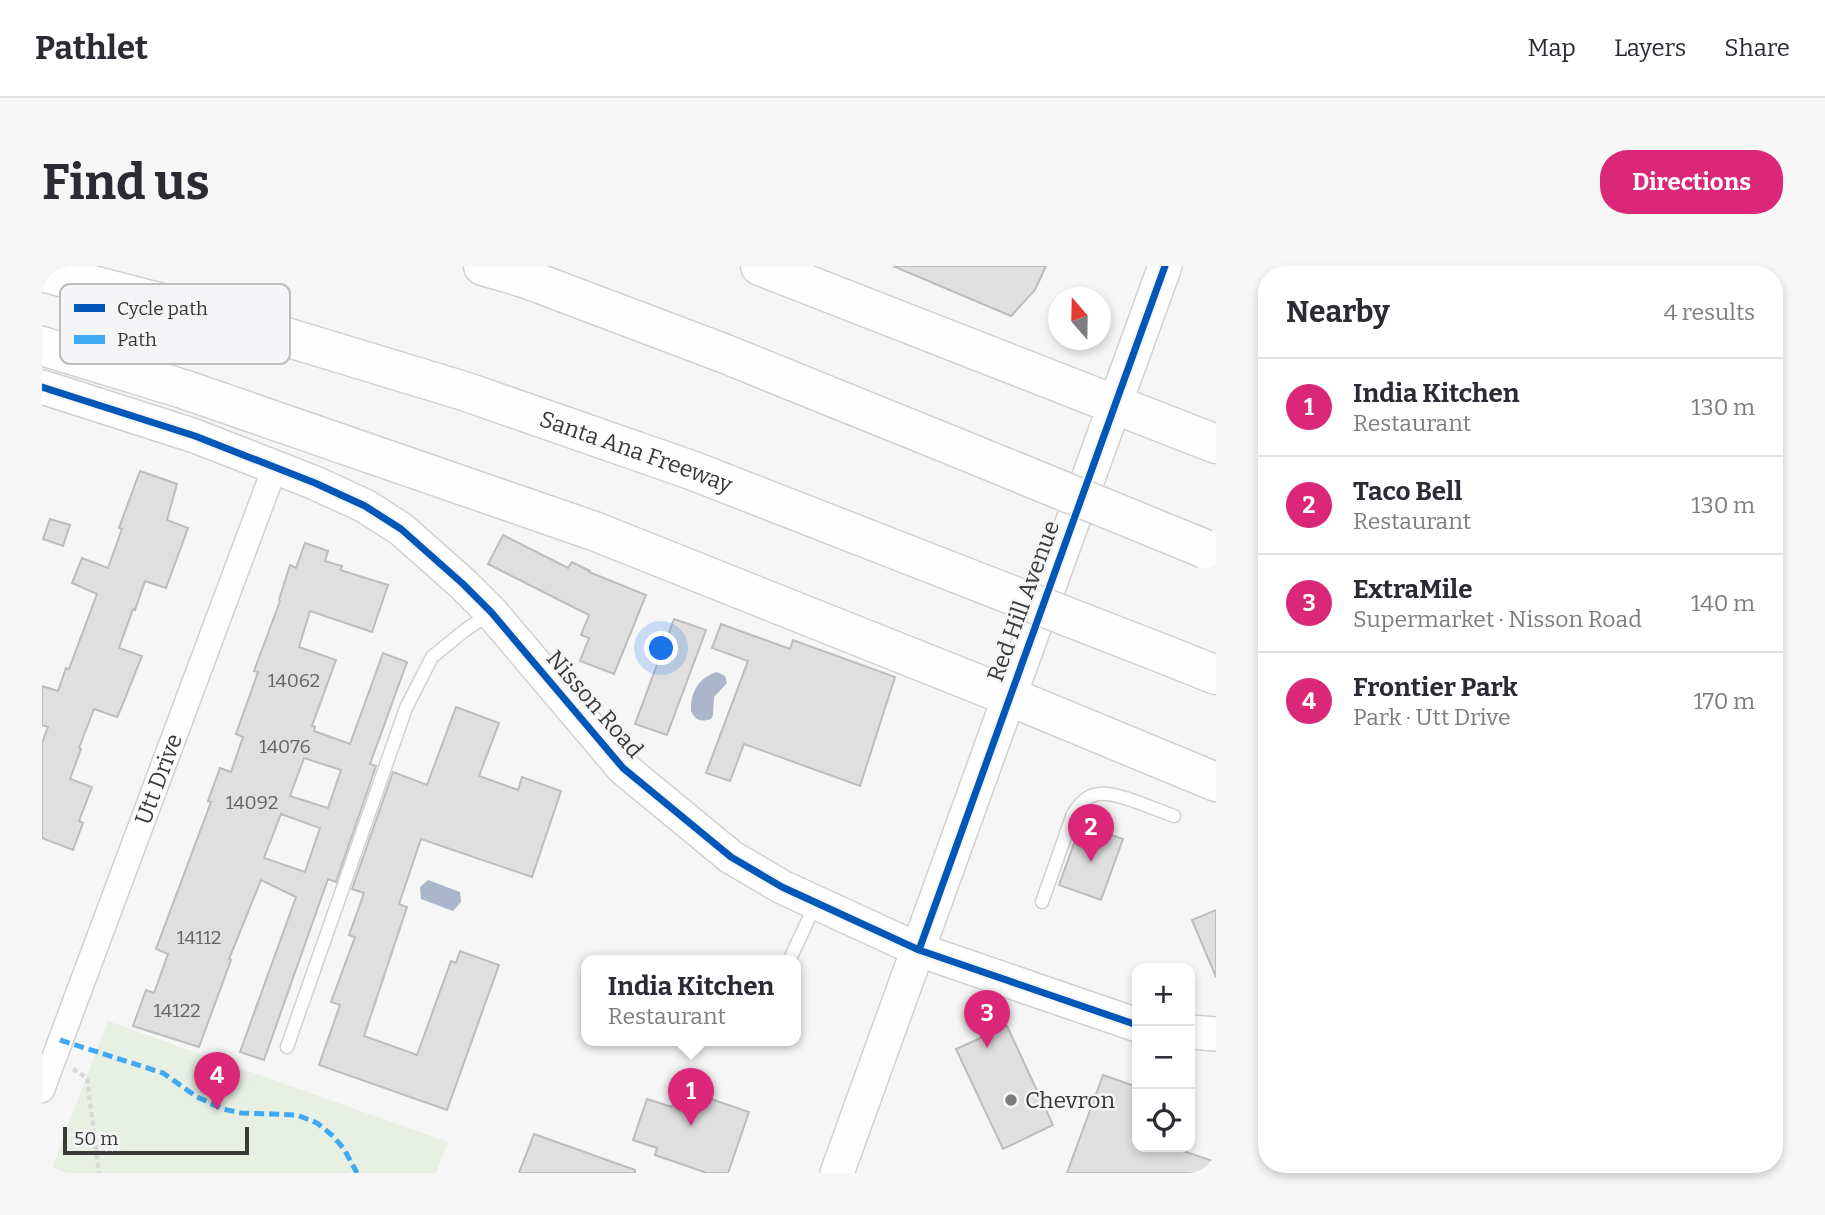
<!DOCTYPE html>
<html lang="en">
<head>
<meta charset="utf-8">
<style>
  :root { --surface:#fff; --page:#f7f7f7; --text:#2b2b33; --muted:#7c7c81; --line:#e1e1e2; --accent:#db2777 }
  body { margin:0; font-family:Bitter,serif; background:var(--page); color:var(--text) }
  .controls { position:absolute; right:21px; bottom:21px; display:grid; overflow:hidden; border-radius:14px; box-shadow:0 4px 10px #0003 }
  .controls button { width:63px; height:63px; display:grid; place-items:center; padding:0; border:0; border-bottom:2px solid var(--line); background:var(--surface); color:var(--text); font:35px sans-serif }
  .compass { position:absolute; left:1006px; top:21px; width:63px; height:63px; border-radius:50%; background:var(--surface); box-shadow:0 4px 10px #0003; rotate:340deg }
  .scale { position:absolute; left:21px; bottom:18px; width:186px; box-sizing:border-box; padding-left:7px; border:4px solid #3a3a3b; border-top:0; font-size:19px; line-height:24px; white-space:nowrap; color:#3a3a3b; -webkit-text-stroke:5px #f5f5f7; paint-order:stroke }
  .you { position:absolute; left:620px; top:383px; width:24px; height:24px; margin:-18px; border:5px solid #fff; border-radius:50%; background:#1a73e8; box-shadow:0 0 0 10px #1a73e833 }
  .badge { display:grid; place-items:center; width:46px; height:46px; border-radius:50%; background:var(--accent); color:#fff; font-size:23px; font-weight:700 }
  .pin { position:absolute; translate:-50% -58px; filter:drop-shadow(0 2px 4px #0008) }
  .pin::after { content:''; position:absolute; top:37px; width:24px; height:21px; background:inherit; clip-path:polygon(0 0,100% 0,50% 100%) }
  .popup { position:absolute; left:539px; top:689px; width:220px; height:91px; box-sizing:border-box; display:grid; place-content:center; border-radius:14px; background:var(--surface); filter:drop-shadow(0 2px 5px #0005); font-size:23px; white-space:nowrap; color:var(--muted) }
  .popup b { font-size:26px; color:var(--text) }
  .popup::after { content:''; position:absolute; left:50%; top:100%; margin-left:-14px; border:14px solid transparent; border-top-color:var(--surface) }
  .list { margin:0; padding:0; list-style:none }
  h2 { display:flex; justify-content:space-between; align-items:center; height:91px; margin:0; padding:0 28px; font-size:30px }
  h2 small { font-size:23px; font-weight:400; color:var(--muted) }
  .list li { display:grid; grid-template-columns:46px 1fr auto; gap:21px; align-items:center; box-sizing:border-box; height:98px; padding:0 28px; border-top:2px solid var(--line) }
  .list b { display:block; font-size:26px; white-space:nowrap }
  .list p { margin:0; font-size:23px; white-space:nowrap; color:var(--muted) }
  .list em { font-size:23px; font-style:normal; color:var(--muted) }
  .icon { flex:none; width:38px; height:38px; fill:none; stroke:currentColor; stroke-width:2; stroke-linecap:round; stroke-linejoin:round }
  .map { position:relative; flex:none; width:1174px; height:907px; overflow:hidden; border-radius:28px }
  header { display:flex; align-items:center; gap:42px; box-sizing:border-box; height:98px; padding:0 35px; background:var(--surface); border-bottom:2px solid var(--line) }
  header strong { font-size:33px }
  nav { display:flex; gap:38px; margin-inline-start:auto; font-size:24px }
  .intro { display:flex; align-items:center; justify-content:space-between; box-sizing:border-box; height:168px; padding:0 42px }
  h1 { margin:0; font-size:49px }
  .button { padding:18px 32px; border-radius:28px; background:var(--accent); color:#fff; font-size:24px; font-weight:700 }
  main { display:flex; gap:42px; padding:0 42px }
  aside { flex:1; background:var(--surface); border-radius:28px; box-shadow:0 4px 10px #0003 }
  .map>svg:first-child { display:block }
  .green { fill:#e8f0e4 }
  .water { fill:#acb6cb }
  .building { fill:#dfdfdf; stroke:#bdbdbd; stroke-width:2; fill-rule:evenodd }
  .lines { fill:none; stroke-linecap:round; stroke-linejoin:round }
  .lane-casing { stroke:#d1d1d1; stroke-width:15 }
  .street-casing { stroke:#d1d1d1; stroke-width:27 }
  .secondary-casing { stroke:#d1d1d1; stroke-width:36 }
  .highway-casing { stroke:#d1d1d1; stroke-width:41 }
  .path { stroke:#d8d8d9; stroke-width:4.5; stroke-dasharray:5 3.5; stroke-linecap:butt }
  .lane { stroke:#fefefe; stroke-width:12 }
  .street { stroke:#fefefe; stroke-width:24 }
  .secondary { stroke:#fefefe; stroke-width:33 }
  .highway { stroke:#fefefe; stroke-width:38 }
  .highway-bridge-casing { stroke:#d1d1d1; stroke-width:41; stroke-linecap:butt }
  .highway-bridge { stroke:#fefefe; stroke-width:38 }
  .quiet { stroke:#3fa9f5; stroke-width:5; stroke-dasharray:10 5; stroke-linecap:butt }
  .cycleway-casing { stroke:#f5f5f7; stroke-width:11 }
  .cycleway { stroke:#0057b8; stroke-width:7 }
  .poi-dot { fill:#7c7c7c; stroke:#f5f5f7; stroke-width:2.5 }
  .labels { text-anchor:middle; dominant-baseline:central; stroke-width:5; stroke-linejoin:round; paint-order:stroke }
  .number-label { font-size:19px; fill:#656566 }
  .street-label { font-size:23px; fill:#3a3a3b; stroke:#f5f5f7 }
  .poi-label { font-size:23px; fill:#3a3a3b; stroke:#f5f5f7; text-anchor:start }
  .key { fill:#f5f5f7; stroke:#bdbdbf; stroke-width:2 }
  .key-label { font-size:19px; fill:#3a3a3b }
</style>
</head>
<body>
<header>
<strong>Pathlet</strong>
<nav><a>Map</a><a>Layers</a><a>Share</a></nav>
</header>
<div class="intro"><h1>Find us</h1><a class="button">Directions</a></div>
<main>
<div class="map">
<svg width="1174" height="907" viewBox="0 0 1174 907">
  <rect width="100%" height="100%" fill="#f6f6f6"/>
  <path class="green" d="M66,755L406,876L394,907H8Z"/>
  <path class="water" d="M675,406L683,410L685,417L672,431L671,449L669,453C659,456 654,455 649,445C648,427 657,411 675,406Z
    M386,614L418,626L419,636L411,645L379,633L378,621Z"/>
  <path class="building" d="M851,0H1004L993,24L969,50Z
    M98,205L135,218L125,254L146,262L124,322L103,315L93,344L91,343L77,382L100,390L78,445L75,451L52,443L37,482L39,483L28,513L50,521L37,555L41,557L31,584L0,572V477L6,461L0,459V420L16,425L24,402L27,403L55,328L30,317L40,292L66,302L80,263L77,262Z
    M8,253L28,259L21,280L1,273Z
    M461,269L526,302L530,296L548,305L547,306L604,329L572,408L538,395L547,372L539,369L547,349L446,298Z
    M263,277L286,285L283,295L300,300L298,304L346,319L330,366L268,345L257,381L294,394L270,460L273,461L272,465L308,478L341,387L365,396L328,498L334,500L294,616L286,613L222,794L198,786L254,631L219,614L187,693L189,694L157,781L91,760L104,724L112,727L126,688L114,683L169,536L166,535L178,502L189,506L201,471L194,468L216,406L212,405L238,335L237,334L248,299L254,302ZM262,492L299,504L286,542L248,530ZM239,548L278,562L263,606L222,592Z
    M632,353L664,364L625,469L593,458Z
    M679,358L748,383L751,374L853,411L818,520L702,478L688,515L664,507L706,395L670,382Z
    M414,441L457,457L437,510L476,524L480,511L519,525L490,611L379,573L357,638L365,641L322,770L375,789L409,695L414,697L418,685L457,699L405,844L277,799L298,739L289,736L313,671L307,669L322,627L310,623L351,506L385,519Z
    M1039,558L1081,573L1059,634L1017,619Z
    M1174,644V711L1150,654Z
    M965,760L1011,859L961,883L914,783Z
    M1061,809L1095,821V881H1129L1174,896V907H1025Z
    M637,822L707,846L686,907H665L613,889L615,882L591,874L605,833L630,841Z
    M492,868L593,904V907H477Z"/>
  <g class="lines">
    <defs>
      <path id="lane" d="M1000,636L1031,548C1037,538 1045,529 1057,528C1076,526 1112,543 1132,550
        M748,693L773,639
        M245,781L364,442L390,391L422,365L448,347"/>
      <g id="street">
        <path id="s1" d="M0,824L233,201"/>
      </g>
      <path id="secondary" d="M0,121L153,170L273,217L323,240L359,263L421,318L449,346L581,502L689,591L740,621L877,684L1095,759
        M1148,766L1174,768
        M795,907L1123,0"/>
      <g id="highway">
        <path d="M441,0L485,13L681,87L911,180"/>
        <path d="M718,0L1174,178"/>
        <path id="s2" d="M0,6L201,58L422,125L649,204L867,289"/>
        <path d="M0,80L141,123L552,265L966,430L1174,516"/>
        <path d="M1124,389L1174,409"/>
      </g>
    </defs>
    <use href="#lane" class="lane-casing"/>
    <use href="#street" class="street-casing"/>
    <use href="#secondary" class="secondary-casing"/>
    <use href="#highway" class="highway-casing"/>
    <path class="path" d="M31,803L45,812L57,907"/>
    <use href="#lane" class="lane"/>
    <use href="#street" class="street"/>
    <use href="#secondary" class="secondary"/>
    <use href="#highway" class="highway"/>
    <defs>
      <path id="highway-bridge" d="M911,180L1163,283
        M867,289L1124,389"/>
    </defs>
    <use href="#highway-bridge" class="highway-bridge-casing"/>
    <use href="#highway-bridge" class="highway-bridge"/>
    <path class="quiet" d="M18,774L121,807L155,831L181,843L199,847L255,849L275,857L291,870L302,883L315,907"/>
    <defs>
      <path id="cycleway" d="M0,121L153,170L273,217L323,240L359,263L421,318L449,346L581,502L689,591L740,621L877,684L1095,759
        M877,684L1123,0"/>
    </defs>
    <use href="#cycleway" class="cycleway-casing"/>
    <use href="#cycleway" class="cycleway"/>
  </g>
  <circle class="poi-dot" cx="969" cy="834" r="7"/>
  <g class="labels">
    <g class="number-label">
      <text x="252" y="414">14062</text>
      <text x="243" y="480">14076</text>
      <text x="210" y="536">14092</text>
      <text x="157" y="671">14112</text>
      <text x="135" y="744">14122</text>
    </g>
    <g class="street-label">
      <text stroke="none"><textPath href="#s2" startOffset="621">Santa Ana Freeway</textPath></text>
      <text transform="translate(981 335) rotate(-70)">Red Hill Avenue</text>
      <text transform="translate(553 438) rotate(49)">Nisson Road</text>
      <text stroke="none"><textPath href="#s1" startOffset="332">Utt Drive</textPath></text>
    </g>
    <g class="poi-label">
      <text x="983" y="834">Chevron</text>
    </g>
  </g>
  <rect x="18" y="18" width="230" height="80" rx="10" class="key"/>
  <rect x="32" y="38" width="31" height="8" fill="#0057b8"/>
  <rect x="32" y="69" width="31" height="9" fill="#3fa9f5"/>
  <g class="key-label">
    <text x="75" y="49">Cycle path</text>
    <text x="75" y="80">Path</text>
  </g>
</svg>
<div class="controls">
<button>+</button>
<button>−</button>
<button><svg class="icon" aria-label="locate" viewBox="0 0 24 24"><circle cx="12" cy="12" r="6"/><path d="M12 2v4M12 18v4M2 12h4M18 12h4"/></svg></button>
</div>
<svg class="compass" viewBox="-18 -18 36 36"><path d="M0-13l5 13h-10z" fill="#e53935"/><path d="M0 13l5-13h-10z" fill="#7c7c81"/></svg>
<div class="scale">50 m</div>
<div class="you"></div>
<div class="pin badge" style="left:649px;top:860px">1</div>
<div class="popup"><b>India Kitchen</b>Restaurant</div>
<div class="pin badge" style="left:1049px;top:596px">2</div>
<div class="pin badge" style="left:945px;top:782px">3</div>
<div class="pin badge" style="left:175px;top:844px">4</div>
</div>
<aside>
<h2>Nearby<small>4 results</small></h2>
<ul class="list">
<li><span class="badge">1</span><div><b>India Kitchen</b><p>Restaurant</p></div><em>130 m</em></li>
<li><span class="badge">2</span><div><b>Taco Bell</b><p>Restaurant</p></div><em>130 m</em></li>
<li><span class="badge">3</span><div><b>ExtraMile</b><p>Supermarket · Nisson Road</p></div><em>140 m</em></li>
<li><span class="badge">4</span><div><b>Frontier Park</b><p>Park · Utt Drive</p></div><em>170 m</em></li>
</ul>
</aside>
</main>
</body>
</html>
